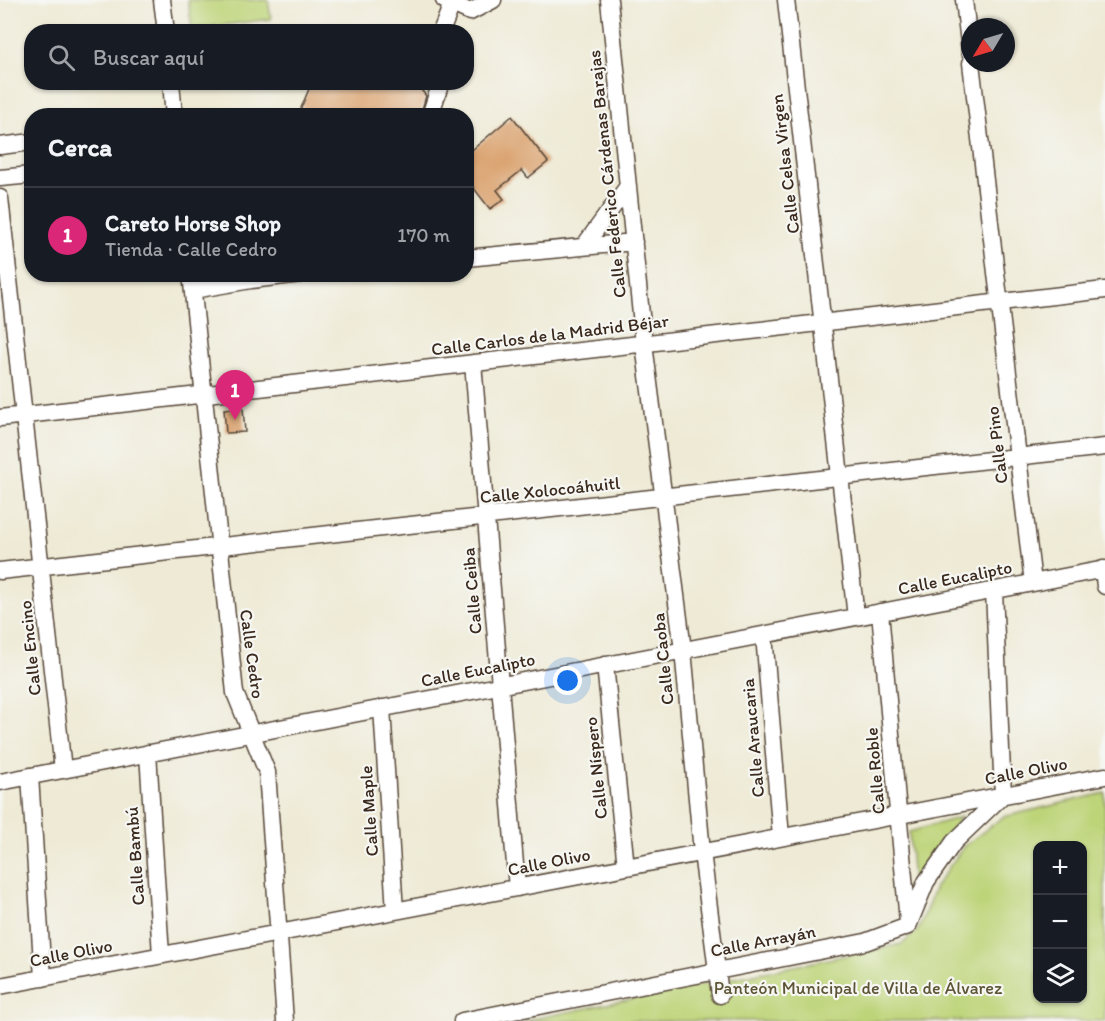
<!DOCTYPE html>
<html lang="es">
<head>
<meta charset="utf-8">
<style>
  :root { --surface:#171b24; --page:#242831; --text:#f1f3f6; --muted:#9ea1a6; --line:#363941; --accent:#db2777 }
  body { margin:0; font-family:Itim,sans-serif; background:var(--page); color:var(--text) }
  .controls { position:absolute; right:18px; bottom:18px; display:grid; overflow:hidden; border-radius:12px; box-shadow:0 2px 4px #0004 }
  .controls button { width:54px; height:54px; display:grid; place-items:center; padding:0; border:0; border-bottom:2px solid var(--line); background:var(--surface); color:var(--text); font:30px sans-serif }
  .compass { position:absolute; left:961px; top:18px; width:54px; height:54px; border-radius:50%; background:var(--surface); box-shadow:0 2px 4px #0004; rotate:232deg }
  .you { position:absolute; left:568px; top:681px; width:21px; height:21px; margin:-15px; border:4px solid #fff; border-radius:50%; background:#1a73e8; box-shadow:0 0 0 9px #1a73e833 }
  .badge { display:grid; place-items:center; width:39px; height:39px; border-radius:50%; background:var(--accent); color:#fff; font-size:20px; font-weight:700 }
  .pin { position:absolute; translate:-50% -50px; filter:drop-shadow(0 2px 3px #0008) }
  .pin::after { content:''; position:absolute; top:32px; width:21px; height:18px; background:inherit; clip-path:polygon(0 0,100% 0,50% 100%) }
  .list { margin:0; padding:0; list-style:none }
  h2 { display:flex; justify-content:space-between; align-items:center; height:78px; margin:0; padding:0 24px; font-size:26px }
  h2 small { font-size:20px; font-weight:400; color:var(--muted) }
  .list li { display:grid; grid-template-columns:39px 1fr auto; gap:18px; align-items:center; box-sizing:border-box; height:96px; padding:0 24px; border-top:2px solid var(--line) }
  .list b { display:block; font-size:22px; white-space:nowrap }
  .list p { margin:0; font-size:20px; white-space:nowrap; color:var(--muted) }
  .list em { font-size:20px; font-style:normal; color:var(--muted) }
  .icon { flex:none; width:33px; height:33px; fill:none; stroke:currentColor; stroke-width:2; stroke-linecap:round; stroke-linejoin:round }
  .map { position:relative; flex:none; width:1105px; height:1021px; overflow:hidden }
  .search { position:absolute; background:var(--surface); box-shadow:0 2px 4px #0004; left:24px; top:24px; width:450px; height:66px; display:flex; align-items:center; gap:15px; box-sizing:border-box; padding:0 21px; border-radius:24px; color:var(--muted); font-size:22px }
  .panel { position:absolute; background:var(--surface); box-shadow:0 2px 4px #0004; left:24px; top:108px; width:450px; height:174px; border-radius:24px }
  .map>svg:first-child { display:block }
  .green { fill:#bed479; stroke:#7c7f4c; stroke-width:1.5; fill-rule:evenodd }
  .building { fill:#dba573 }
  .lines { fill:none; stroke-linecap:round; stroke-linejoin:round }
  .minor-casing { stroke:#564739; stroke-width:19 }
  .minor { stroke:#fff; stroke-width:16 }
  .labels { text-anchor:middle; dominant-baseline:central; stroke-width:4.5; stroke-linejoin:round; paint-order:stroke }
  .street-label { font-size:18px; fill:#3b2a1e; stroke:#f6f6f2 }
  .park-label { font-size:18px; fill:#5c5435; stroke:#f6f6f2 }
</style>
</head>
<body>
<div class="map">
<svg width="1105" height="1021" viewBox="0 0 1105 1021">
  <rect width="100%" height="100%" fill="#f6f6f2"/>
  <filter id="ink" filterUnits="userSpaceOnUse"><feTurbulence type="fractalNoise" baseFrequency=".0167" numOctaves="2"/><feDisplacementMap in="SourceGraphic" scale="12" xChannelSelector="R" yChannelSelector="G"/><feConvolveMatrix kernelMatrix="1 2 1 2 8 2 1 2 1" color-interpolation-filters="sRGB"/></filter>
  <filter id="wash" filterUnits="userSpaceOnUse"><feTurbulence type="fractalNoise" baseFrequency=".008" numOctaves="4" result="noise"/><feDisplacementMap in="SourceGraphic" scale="24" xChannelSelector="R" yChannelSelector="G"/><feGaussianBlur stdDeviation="1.35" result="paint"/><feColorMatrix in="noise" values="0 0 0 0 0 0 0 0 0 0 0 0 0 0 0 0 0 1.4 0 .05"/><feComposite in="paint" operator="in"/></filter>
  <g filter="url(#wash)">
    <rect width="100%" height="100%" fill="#eeead5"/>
    <path class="green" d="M188,0H268L271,19L192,29Z
      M1105,793V1021H523L902,944L919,929L935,887L964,846L1003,817ZM1038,846H1082V998H1038Z
      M961,817L913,884L909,832Z"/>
    <g id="blocks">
      <path class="building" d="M312,82H415L426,96L420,116H302L301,108Z
        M512,116L548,162L528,178L522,170L497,190L504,199L490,209L466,178V155Z
        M243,408L245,432L226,433L224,409Z"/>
    </g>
  </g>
  <g filter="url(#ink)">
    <use href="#blocks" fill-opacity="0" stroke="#564739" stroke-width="1.5"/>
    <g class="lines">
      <defs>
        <path id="minor" d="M162,0L166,32
          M444,0L470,12L493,0
          M609,0L644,344L683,650L702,852L720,995
          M786,0L856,617
          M964,0L970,52
          M441,32L452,4
          M971,63L1033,583
          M171,82L174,116
          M430,116L441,82
          M0,146L32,142
          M0,178L32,175
          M0,198L63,770
          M584,246L628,186
          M466,258L634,242
          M191,274L235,693L267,772L285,1021
          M239,274L251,280L301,274
          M193,290L251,280
          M473,363L517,888
          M0,418L1105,290
          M1103,569L1105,586
          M0,571L1105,447
          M880,612L908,922
          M764,635L781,837
          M605,665L626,867
          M382,708L395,911
          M148,753L161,955
          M30,776L43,978
          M0,782L1105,569
          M0,986L1105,776
          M462,1021L865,942L908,926L926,882L954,842L1003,795L994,591"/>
      </defs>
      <use href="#minor" class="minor-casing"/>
      <use href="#minor" class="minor"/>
    </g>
  </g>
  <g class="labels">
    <g class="street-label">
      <text transform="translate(785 164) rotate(-97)">Calle Celsa Virgen</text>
      <text transform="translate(607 174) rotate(-96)">Calle Federico Cárdenas Barajas</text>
      <text transform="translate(550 335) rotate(-7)">Calle Carlos de la Madrid Béjar</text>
      <text transform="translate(997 445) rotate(-97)">Calle Pino</text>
      <text transform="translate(550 490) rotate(-6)">Calle Xolocoáhuitl</text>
      <text transform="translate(955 578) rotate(-11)">Calle Eucalipto</text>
      <text transform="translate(472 591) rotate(-95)">Calle Ceiba</text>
      <text transform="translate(30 648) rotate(-96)">Calle Encino</text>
      <text transform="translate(252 654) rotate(82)">Calle Cedro</text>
      <text transform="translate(663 659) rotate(-96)">Calle Caoba</text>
      <text transform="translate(478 670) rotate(-11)">Calle Eucalipto</text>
      <text transform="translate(753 738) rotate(-95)">Calle Araucaria</text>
      <text transform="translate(596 768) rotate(-96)">Calle Níspero</text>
      <text transform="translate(875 771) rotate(-95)">Calle Roble</text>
      <text transform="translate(1026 771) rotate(-11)">Calle Olivo</text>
      <text transform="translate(369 811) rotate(-94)">Calle Maple</text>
      <text transform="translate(135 856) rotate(-94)">Calle Bambú</text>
      <text transform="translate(549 862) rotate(-11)">Calle Olivo</text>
      <text transform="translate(763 941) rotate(-11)">Calle Arrayán</text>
      <text transform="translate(71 953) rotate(-11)">Calle Olivo</text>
    </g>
    <g class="park-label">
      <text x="858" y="988">Panteón Municipal de Villa de Álvarez</text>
    </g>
  </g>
</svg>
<div class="controls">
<button>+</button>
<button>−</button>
<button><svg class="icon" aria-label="layers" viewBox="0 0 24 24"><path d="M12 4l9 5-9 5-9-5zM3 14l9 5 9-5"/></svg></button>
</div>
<svg class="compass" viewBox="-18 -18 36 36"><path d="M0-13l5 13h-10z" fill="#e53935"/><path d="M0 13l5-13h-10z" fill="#9ea1a6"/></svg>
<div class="you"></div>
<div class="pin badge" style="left:235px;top:420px">1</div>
<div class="search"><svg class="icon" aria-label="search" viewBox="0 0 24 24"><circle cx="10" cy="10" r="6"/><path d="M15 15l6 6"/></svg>Buscar aquí</div>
<section class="panel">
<h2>Cerca<small></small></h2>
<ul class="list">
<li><span class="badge">1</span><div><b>Careto Horse Shop</b><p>Tienda · Calle Cedro</p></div><em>170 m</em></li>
</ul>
</section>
</div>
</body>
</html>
